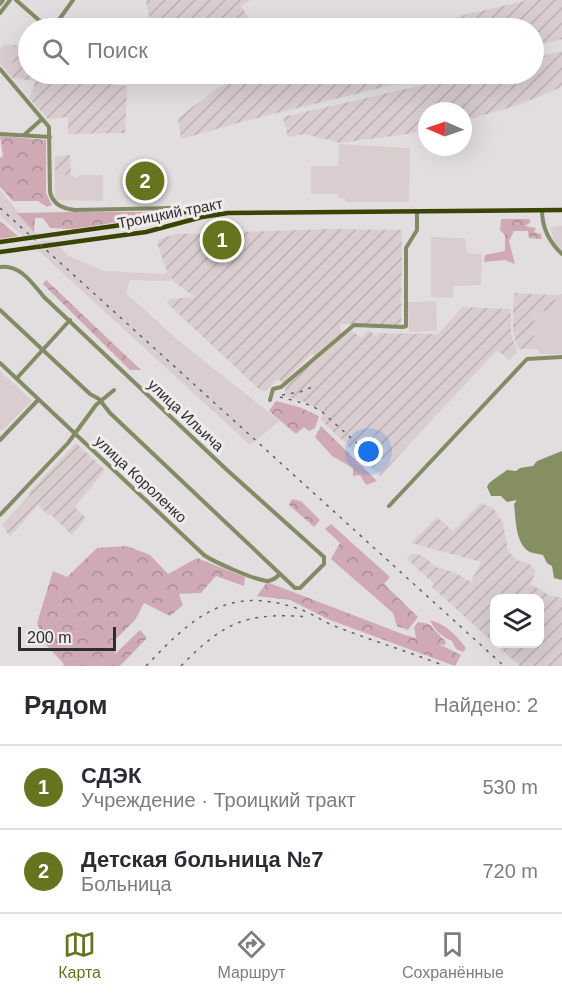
<!DOCTYPE html>
<html lang="ru">
<head>
<meta charset="utf-8">
<style>
  :root { --surface:#fff; --page:#f2f2f3; --text:#2b2b33; --muted:#7c7c81; --line:#e1e1e2; --accent:#667420 }
  body { margin:0; font-family:Arial,sans-serif; background:var(--page); color:var(--text) }
  .controls { position:absolute; right:18px; bottom:18px; display:grid; overflow:hidden; border-radius:12px; box-shadow:0 6px 24px #0002 }
  .controls button { width:54px; height:54px; display:grid; place-items:center; padding:0; border:0; border-bottom:2px solid var(--line); background:var(--surface); color:var(--text); font:30px sans-serif }
  .compass { position:absolute; left:418px; top:102px; width:54px; height:54px; border-radius:50%; background:var(--surface); box-shadow:0 6px 24px #0002; rotate:272deg }
  .scale { position:absolute; left:18px; bottom:15px; width:98px; box-sizing:border-box; padding-left:6px; border:3px solid #2e2c2d; border-top:0; font-size:16px; line-height:21px; white-space:nowrap; color:#2e2c2d; -webkit-text-stroke:4px #efebec; paint-order:stroke }
  .you { position:absolute; left:369px; top:452px; width:21px; height:21px; margin:-15px; border:4px solid #fff; border-radius:50%; background:#1a73e8; box-shadow:0 0 0 9px #1a73e833 }
  .badge { display:grid; place-items:center; width:39px; height:39px; border-radius:50%; background:var(--accent); color:#fff; font-size:20px; font-weight:700 }
  .pin { position:absolute; translate:-50% -50%; border:3px solid #fff; box-shadow:0 2px 6px #0006 }
  .list { margin:0; padding:0; list-style:none }
  h2 { display:flex; justify-content:space-between; align-items:center; height:78px; margin:0; padding:0 24px; font-size:26px }
  h2 small { font-size:20px; font-weight:400; color:var(--muted) }
  .list li { display:grid; grid-template-columns:39px 1fr auto; gap:18px; align-items:center; box-sizing:border-box; height:84px; padding:0 24px; border-top:2px solid var(--line) }
  .list b { display:block; font-size:22px; white-space:nowrap }
  .list p { margin:0; font-size:20px; white-space:nowrap; color:var(--muted) }
  .list em { font-size:20px; font-style:normal; color:var(--muted) }
  .icon { flex:none; width:33px; height:33px; fill:none; stroke:currentColor; stroke-width:2; stroke-linecap:round; stroke-linejoin:round }
  .map { position:relative; flex:none; width:562px; height:666px; overflow:hidden }
  .search { position:absolute; background:var(--surface); box-shadow:0 6px 24px #0002; left:18px; right:18px; top:18px; height:66px; display:flex; align-items:center; gap:15px; box-sizing:border-box; padding:0 21px; border-radius:33px; color:var(--muted); font-size:22px }
  .sheet { height:246px; background:var(--surface) }
  nav { display:flex; justify-content:space-around; align-items:center; box-sizing:border-box; height:84px; border-top:2px solid var(--line); background:var(--surface); font-size:16px; color:var(--muted) }
  nav a { display:grid; justify-items:center; gap:3px }
  nav .on { color:var(--accent) }
  .map>svg:first-child { display:block }
  .built { fill:#d9cdd0 }
  .industrial { fill:url(#industrial-furrows) }
  .forest { fill:url(#forest-crowns) }
  .park { fill:#cfaab5 }
  .water { fill:#858f62 }
  .lines { fill:none; stroke-linecap:round; stroke-linejoin:round }
  .minor { stroke:#828b64; stroke-width:4 }
  .major { stroke:#3a4401; stroke-width:4.5 }
  .rail { stroke:#646162; stroke-width:1.5; stroke-dasharray:3 6; stroke-linecap:butt }
  .labels { text-anchor:middle; dominant-baseline:central; stroke-width:6; stroke-linejoin:round; paint-order:stroke }
  .street-label { font-size:15px; fill:#2e2c2d; stroke:#efebec }
</style>
</head>
<body>
<div class="map">
<svg width="562" height="666" viewBox="0 0 562 666">
  <defs>
    <pattern id="industrial-furrows" width="10" height="10" patternUnits="userSpaceOnUse" patternTransform="scale(1.5)"><rect width="10" height="10" fill="#d9cdd0"/><path d="M-1 1l2-2M0 10L10 0M9 11l2-2" fill="none" stroke="#bbb0b3"/></pattern>
    <pattern id="forest-crowns" width="20" height="18" patternUnits="userSpaceOnUse" patternTransform="scale(1.5)"><rect width="20" height="18" fill="#cfaab5"/><path d="M2 6a3 3 0 1 1 6 0M12 15a3 3 0 1 1 6 0" fill="none" stroke="#a88b94"/></pattern>
  </defs>
  <rect width="100%" height="100%" fill="#e2dedf"/>
  <path class="built" d="M4,44L13,45L12,78L0,64V48Z
    M339,144L410,148L409,202H346L344,198H338V194H311V166H338Z
    M55,175H71L77,178L79,175H103V201L55,200Z
    M0,190L37,235L24,237L0,216Z
    M562,226V251L554,244L551,227Z
    M431,237L465,238L467,253L482,254L481,285L454,286L453,298L431,297Z
    M44,241H52L69,256L104,271L164,274L167,272L172,281L130,280L126,293L179,341L280,421L250,445L30,243Z
    M562,294V354H540L538,349H534L535,311H555V295Z
    M436,301L437,331L409,332L408,302Z
    M0,371L32,401L2,431L0,430Z"/>
  <path class="industrial" d="M146,0H251L241,6L252,23L246,28H151Z
    M528,0H562V39L534,47V28H409Z
    M13,45H28V74H114L115,85L127,86L125,133L68,134V117L48,119L29,98L36,81L12,78Z
    M562,51V87L515,106L463,121V111H427V131L421,132L340,143L305,134L288,137L283,117L471,74H534V58Z
    M243,74H437L245,121L181,139L178,118L214,91Z
    M70,155L71,175H55V156Z
    M330,229L402,230L401,325L340,324L341,334L315,356L312,353L283,383L278,379L266,391L260,390L167,303L170,299L195,297L173,281L167,272L157,243L160,239L175,234Z
    M515,293L555,295L556,311H535L534,349H518L513,333V308Z
    M462,307L511,309V333L517,352L509,360L497,350L380,476L320,419L324,414L308,403L284,396L286,387L309,363L311,365L351,330L361,338L369,330L377,337L378,333L438,334Z
    M76,443L105,470L75,507L86,518L72,535L50,514L48,515L38,505L10,537L2,525L30,495L28,493Z
    M481,503L493,508L503,523L508,551L517,560L529,564L536,571L530,584L549,595L562,598V666H520L495,644H540V598H494V643L432,587L434,584L407,559L412,553L423,556L436,567L456,573L471,582L481,562L411,543L437,517L453,531Z"/>
  <path class="forest" d="M0,136L46,140V193L52,205L47,207L38,201H13L0,187V158L3,156Z
    M68,212H163L164,215L73,229L50,228L43,218H35L34,232L17,213Z
    M501,219H529L531,222L525,226L536,228L534,232L541,234L542,239L529,238L528,231H514L509,241L515,264L505,260L484,262L485,255L505,251V235L500,230Z
    M0,221L18,236L0,239Z
    M46,280L141,370H130L43,284Z
    M276,401L299,407L319,416L315,428L309,431L304,427L296,434L269,411Z
    M321,426L377,481L366,485L360,475L353,476V468L332,456L315,437Z
    M292,499L301,501L320,520L314,527L289,505Z
    M331,524L390,577L384,584L418,617L408,630L397,626L393,613L331,559L340,543L325,529Z
    M127,546L150,555L168,574L197,558L245,577L244,586L216,576L201,593L179,594L183,605L170,616L144,603L135,620L116,639L115,654L140,630L147,638L120,666H63L64,664L45,644L37,623L53,571L67,577L97,548Z
    M267,582L405,635L416,638L414,627L418,622L429,624L446,642L445,645L439,644L461,655L455,666L330,620L290,600L257,596Z
    M430,620C447,625 455,634 466,648L463,652L456,649L452,641C444,638 433,629 430,620Z"/>
  <path class="park" d="M139,186H152V198H139Z"/>
  <path class="water" d="M562,451V579L561,580L554,578L552,566L547,563L543,555C540,554 536,554 533,553C515,548 516,519 514,504L517,500L507,502L501,496H491L487,487L489,483L507,470L516,471L520,468L533,466L537,461Z"/>
  <g class="lines">
    <path class="minor" d="M16,0L41,22
      M0,4L3,0
      M0,13L10,0
      M58,21L73,0
      M0,69L49,127L50,192C53,205 63,209 75,210L172,208L189,210
      M0,134L50,137
      M24,135L42,119
      M542,210C542,228 549,242 562,254
      M0,267C20,264 32,283 44,297L227,470L324,557V564L300,588H295L110,413L99,399L90,394L0,310
      M0,363L204,555C214,562 255,580 267,581C272,581 277,577 280,574
      M17,378L70,320
      M270,400L273,389L281,387L354,325L403,327L406,326V248L417,230V212
      M0,440L38,400
      M389,506L527,359L562,357
      M0,515L68,443L96,405L114,390"/>
    <path class="major" d="M0,242L157,220L192,210L219,212
      M0,252L146,232L202,217L228,213L562,210"/>
    <path class="rail" d="M0,208L504,666
      M282,395L300,392L315,386
      M280,397L310,405L321,411L379,463
      M146,666C192,618 226,585 296,608C311,612 323,622 337,627C373,641 409,652 445,666
      M181,666C225,621 247,612 309,617"/>
  </g>
  <g class="labels">
    <g class="street-label">
      <text transform="translate(170 213) rotate(-11)">Троицкий тракт</text>
      <text transform="translate(186 415) rotate(43)">улица Ильича</text>
      <text transform="translate(141 479) rotate(43)">улица Короленко</text>
    </g>
  </g>
</svg>
<div class="controls">
<button><svg class="icon" aria-label="layers" viewBox="0 0 24 24"><path d="M12 4l9 5-9 5-9-5zM3 14l9 5 9-5"/></svg></button>
</div>
<svg class="compass" viewBox="-18 -18 36 36"><path d="M0-13l5 13h-10z" fill="#e53935"/><path d="M0 13l5-13h-10z" fill="#7c7c81"/></svg>
<div class="scale">200 m</div>
<div class="you"></div>
<div class="pin badge" style="left:222px;top:240px">1</div>
<div class="pin badge" style="left:145px;top:181px">2</div>
<div class="search"><svg class="icon" aria-label="search" viewBox="0 0 24 24"><circle cx="10" cy="10" r="6"/><path d="M15 15l6 6"/></svg>Поиск</div>
</div>
<section class="sheet">
<h2>Рядом<small>Найдено: 2</small></h2>
<ul class="list">
<li><span class="badge">1</span><div><b>СДЭК</b><p>Учреждение · Троицкий тракт</p></div><em>530 m</em></li>
<li><span class="badge">2</span><div><b>Детская больница №7</b><p>Больница</p></div><em>720 m</em></li>
</ul>
</section>
<nav>
<a class="on"><svg class="icon" aria-label="map" viewBox="0 0 24 24"><path d="M3 6l6-2 6 2 6-2v14l-6 2-6-2-6 2zM9 4v14M15 6v14"/></svg>Карта</a>
<a><svg class="icon" aria-label="directions" viewBox="0 0 24 24"><path d="M12 3l9 9-9 9-9-9zM9 14v-3h6M13 9l2 2-2 2"/></svg>Маршрут</a>
<a><svg class="icon" aria-label="saved" viewBox="0 0 24 24"><path d="M7 4h10v16l-5-4-5 4z"/></svg>Сохранённые</a>
</nav>
</body>
</html>
